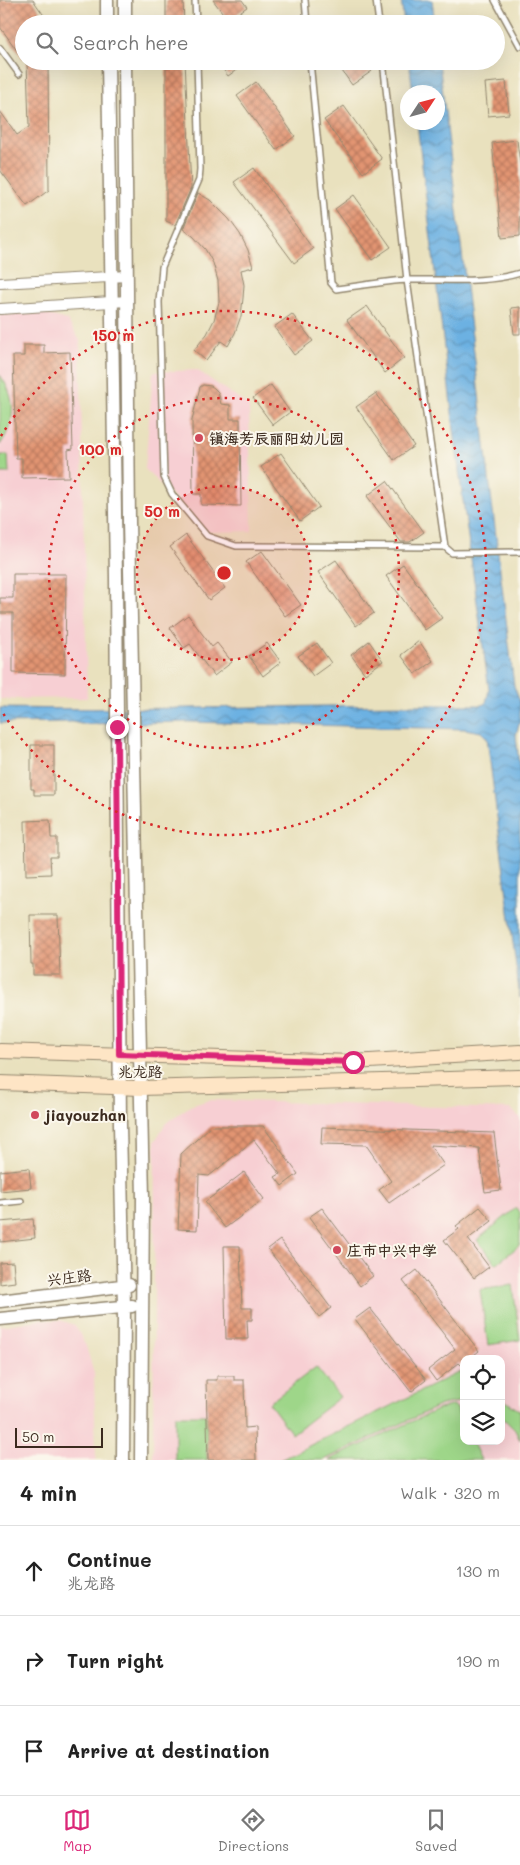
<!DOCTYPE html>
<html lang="en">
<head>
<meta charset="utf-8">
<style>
  :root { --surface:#fff; --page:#f2f2f2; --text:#222; --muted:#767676; --line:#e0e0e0; --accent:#db2777 }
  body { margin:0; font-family:Mali,"LXGW WenKai TC",sans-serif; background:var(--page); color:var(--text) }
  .controls { position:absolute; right:15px; bottom:15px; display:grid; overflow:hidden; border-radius:10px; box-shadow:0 5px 20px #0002 }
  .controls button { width:45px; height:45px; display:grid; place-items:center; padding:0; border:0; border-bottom:1px solid var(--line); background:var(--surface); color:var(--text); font:25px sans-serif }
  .compass { position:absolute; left:400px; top:85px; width:45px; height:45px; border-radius:50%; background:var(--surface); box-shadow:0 5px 20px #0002; rotate:54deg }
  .scale { position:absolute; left:15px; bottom:12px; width:88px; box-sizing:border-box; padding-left:5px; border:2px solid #3b2a1e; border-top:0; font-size:14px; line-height:18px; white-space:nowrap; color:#3b2a1e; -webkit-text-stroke:4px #fbf7ec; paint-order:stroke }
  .stop { position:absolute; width:15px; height:15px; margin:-11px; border:4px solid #db2777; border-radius:50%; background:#fff }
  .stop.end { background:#db2777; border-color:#fff; box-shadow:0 1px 5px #0008 }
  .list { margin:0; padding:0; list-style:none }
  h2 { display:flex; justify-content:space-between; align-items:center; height:65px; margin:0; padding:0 20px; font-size:21px }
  h2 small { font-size:16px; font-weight:400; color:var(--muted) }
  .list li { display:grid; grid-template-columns:32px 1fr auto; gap:15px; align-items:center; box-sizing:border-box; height:90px; padding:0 20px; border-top:1px solid var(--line) }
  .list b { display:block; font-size:19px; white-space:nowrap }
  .list p { margin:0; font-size:16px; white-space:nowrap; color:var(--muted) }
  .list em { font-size:16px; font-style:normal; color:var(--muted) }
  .icon { flex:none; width:28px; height:28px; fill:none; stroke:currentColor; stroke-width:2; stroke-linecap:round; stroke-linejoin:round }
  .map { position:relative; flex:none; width:520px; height:1460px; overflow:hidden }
  .search { position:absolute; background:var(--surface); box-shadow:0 5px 20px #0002; left:15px; right:15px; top:15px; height:55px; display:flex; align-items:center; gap:12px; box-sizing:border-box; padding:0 18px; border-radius:28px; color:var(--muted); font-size:19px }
  .sheet { height:335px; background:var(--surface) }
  nav { display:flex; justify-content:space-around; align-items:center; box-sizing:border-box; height:70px; border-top:1px solid var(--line); background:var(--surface); font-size:14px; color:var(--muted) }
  nav a { display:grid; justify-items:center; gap:2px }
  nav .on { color:var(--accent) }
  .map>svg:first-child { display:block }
  .built { fill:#f7cfd3; fill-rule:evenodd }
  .green { fill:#9ed689; stroke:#6c8054 }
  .water { fill:url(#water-waves); stroke:#546e80 }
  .building { fill:url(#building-cross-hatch) }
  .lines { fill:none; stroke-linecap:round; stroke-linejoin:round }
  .service-casing { stroke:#92866e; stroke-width:8 }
  .minor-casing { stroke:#92866e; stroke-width:12 }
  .tertiary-casing { stroke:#92866e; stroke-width:15 }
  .secondary-casing { stroke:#92866e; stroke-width:16 }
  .service { stroke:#fff; stroke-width:5 }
  .minor { stroke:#fff; stroke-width:10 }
  .tertiary { stroke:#fff; stroke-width:12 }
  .secondary { stroke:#fee5c5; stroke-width:14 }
  .route { stroke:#db2777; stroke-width:6 }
  .ring { fill:none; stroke:#d62828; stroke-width:2.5; stroke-dasharray:2.5 5 }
  .poi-dot { fill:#d1495b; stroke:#fbf7ec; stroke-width:2 }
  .labels { text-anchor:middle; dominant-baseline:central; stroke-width:4; stroke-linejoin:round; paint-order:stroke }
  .poi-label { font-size:15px; font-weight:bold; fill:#3b2a1e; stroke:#fbf7ec; text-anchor:start }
  .street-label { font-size:15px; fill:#3b2a1e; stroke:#fbf7ec }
  .centre { fill:#d62828; stroke:#fbf7ec; stroke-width:2.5 }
  .ring-label { font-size:15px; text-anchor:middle; font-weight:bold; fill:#d62828; stroke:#fbf7ec; stroke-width:4; stroke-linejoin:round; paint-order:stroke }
</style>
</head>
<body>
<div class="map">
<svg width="520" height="1460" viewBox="0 0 520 1460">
  <defs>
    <pattern id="water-waves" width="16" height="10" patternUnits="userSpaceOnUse" patternTransform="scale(1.25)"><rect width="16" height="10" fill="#6cb1e2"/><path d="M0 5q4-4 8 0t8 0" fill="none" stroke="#5a90b7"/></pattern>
    <pattern id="building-cross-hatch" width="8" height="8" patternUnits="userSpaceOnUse" patternTransform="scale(1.25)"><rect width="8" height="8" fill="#e29472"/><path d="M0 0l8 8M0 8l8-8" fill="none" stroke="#b8795d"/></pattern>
  </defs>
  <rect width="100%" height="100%" fill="#fbf7ec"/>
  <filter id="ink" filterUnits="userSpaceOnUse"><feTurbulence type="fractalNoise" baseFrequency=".02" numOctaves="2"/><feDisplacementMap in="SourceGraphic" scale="10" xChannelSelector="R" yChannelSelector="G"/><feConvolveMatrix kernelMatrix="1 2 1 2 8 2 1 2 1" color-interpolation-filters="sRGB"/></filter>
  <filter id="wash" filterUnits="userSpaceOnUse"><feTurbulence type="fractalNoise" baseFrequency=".0096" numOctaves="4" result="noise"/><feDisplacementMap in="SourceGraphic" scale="20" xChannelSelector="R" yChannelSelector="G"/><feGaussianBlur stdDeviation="1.12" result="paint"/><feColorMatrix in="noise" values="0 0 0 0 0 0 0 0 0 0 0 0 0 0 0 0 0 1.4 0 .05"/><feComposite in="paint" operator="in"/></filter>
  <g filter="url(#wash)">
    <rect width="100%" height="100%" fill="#e9e1be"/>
    <path class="built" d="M42,313L67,320L80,340L87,698L0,699V315Z
      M197,370L249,406L252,531L208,532L145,469L153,372Z
      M209,1100L510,1109L520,1117V1460H153L155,1141L166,1123L190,1106ZM464,1359H501V1441H464Z
      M39,1320H60L75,1325L86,1346L94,1373L96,1460H0V1326Z"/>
    <path class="green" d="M0,375C17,398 16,422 0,445Z
      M0,455H8L9,473H0Z
      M516,1208L520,1212V1245L496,1264L477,1240Z
      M513,1285L520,1340L488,1345L480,1290Z
      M316,1367L340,1397L292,1434L269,1403Z
      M464,1370V1401L441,1405L324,1460H280Z
      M501,1398L520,1411V1440L515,1430L501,1416Z
      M454,1405L464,1425V1441H472L481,1460H329L439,1409Z
      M175,1415H206L207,1460H175Z"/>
    <path class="water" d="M401,0H432L435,24H404Z
      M409,61H439L514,686L520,702V721L516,735L520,775V998L487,738L481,732L465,729L189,722L81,724L72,722L0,723V708C161,711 321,704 482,705L486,703L489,690L459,471L417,123L438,122V92H413Z"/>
    <g id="blocks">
      <path class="building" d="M0,0H33L50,24H24V60L0,27Z
        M166,0H183L184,24H166Z
        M213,0H242L247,7L228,20Z
        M27,61H48L49,190L27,206L0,170V111L17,135L29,127Z
        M166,61H185L191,188L175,225L166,221Z
        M217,61H249L228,76Z
        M335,61H365L372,71L352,85Z
        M506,81L509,114L488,116L485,83Z
        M256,82L295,136L276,150L237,96Z
        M344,106L382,159L363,173L324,120Z
        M517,140L520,165V236L502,238L492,143Z
        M254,168L313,249L294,263L234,182Z
        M198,193L210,200L229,219L240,234L248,250L253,267L241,270L244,285L243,298L241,316L235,333L228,346L221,341L206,361L194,350L207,334L214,320L219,302L218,281L213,263L205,249L193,236L183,229Z
        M354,195L391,247L372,260L335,209Z
        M367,306L404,358L385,373L347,320Z
        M520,307V334H514L511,308Z
        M292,314L313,341L294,355L274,327Z
        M24,345H44V353L70,352L73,449L68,450L69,477L22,478V458H16L13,356H24Z
        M203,385L211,386L214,388L218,392L221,404L230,405V419H240L241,506L201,505V494H193L192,420L200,387Z
        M271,385L290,412L273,425L253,398Z
        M376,393L414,446L394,460L356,407Z
        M281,453L319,507L300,521L261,467Z
        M387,481L424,532L410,542H401L367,496Z
        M186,535L225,588L209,600L170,547Z
        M262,551L301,605L285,616L246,562Z
        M336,560L374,613L356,626L318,572Z
        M403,564L442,618L425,630L386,576Z
        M13,574H66L65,674L13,673V613H0V598H13Z
        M188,615L212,647L217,643L232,662L214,676L190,644L184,648L170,628Z
        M369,641L383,661L365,674L351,655Z
        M419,641L433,661L415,674L401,655Z
        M267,643L281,662L263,676L249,656Z
        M317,643L331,663L313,676L298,656Z
        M31,745H54V795H34V789H31Z
        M50,820L51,838H57V857H50L51,874L26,875L25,821Z
        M30,915H58L60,975H33V964H31Z
        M211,1126H263L298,1174L282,1186L275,1177L280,1174L254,1140L209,1176L199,1175L197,1230L178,1229L181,1154Z
        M322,1127L494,1133L501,1190L485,1192L479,1148L430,1145L444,1165L389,1203L379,1190L391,1181L366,1145L321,1144Z
        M29,1168L31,1188L0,1191V1171Z
        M244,1172L264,1199L225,1228L205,1202Z
        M480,1207L492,1221L468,1239L489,1267L474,1278L444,1240L459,1229L456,1226Z
        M322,1208L373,1276L360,1286L309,1217Z
        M33,1219L35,1238L0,1242V1222Z
        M280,1240L331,1308L319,1317L268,1249Z
        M224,1246H240L242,1308H252V1320H247L248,1339H226Z
        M13,1262L15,1282L0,1284V1263Z
        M417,1270L479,1351L469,1359H464V1363L461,1365L459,1363L436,1381L428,1370L455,1349L403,1281Z
        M370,1308L426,1380L411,1392L355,1319Z
        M217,1376H234V1380H244L245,1428L255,1427L256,1460H208L206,1380H217Z"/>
    </g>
  </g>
  <g filter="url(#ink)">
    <use href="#blocks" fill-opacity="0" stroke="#92866e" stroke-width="1"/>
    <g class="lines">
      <defs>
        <path id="service" d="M195,0L196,24
          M305,0L307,24
          M376,0L379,24
          M495,0L520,46
          M0,48L19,74
          M197,61L200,169L199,180L162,267L159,302L164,477L172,494L207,536L236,546L445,547
          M310,61L331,283L336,289C360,286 385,281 409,280C445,279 485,284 520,273
          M383,61L407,280L445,547L452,553L520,552
          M0,1203L21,1201"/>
        <path id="minor" d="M0,283L127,276
          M0,309L127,301"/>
        <path id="tertiary" d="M107,0V24
          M125,0V24
          M108,61L116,577L120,1125L124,1307L123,1460
          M125,61L129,522L143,1198L141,1460
          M0,1301L129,1285
          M0,1319L132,1306"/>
        <path id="secondary" d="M0,1051L353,1062L520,1052
          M0,1083L141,1088L520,1077"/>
      </defs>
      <use href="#service" class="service-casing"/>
      <use href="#minor" class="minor-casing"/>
      <use href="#tertiary" class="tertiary-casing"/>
      <use href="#secondary" class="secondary-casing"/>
      <use href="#service" class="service"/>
      <use href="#minor" class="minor"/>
      <use href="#tertiary" class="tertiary"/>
      <use href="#secondary" class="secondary"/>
    </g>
  </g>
  <g class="lines" filter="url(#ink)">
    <path class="route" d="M117,727L119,1054L353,1062"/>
  </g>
  <circle cx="224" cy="573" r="87" fill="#d62828" fill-opacity=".12"/>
  <g class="ring">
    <circle cx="224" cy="573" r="87"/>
    <circle cx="224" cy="573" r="175"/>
    <path d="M1 436A262 262 0 1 1 1 710"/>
  </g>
  <g class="poi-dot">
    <circle cx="199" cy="438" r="5"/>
    <circle cx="35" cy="1115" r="5"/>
    <circle cx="337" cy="1250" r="5"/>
  </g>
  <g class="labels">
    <g class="poi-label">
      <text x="209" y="438">镇海芳辰丽阳幼儿园</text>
      <text x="45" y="1115">jiayouzhan</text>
      <text x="347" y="1250">庄市中兴中学</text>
    </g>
    <g class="street-label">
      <text x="140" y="1071">兆龙路</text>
      <text transform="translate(69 1277) rotate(-7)">兴庄路</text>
    </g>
  </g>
  <circle cx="224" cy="573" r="8" class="centre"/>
  <g class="ring-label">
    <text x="113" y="341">150 m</text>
    <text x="100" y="455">100 m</text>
    <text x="162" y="517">50 m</text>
  </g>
</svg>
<div class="controls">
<button><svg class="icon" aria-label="locate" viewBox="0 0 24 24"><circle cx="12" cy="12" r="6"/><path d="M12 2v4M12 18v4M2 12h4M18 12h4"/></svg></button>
<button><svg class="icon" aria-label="layers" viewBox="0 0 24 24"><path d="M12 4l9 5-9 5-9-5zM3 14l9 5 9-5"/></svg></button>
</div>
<svg class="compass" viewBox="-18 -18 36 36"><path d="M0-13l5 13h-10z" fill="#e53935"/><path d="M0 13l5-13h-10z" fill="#767676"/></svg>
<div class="scale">50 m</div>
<div class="stop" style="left:353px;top:1062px"></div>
<div class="stop end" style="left:117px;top:727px"></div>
<div class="search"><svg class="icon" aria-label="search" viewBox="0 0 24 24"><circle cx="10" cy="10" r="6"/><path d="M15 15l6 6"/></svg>Search here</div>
</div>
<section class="sheet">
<h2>4 min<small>Walk · 320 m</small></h2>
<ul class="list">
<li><svg class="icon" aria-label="ahead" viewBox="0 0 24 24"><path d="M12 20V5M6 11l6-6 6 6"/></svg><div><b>Continue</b><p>兆龙路</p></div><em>130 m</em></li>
<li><svg class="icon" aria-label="right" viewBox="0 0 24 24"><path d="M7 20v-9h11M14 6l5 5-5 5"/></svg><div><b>Turn right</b></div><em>190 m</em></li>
<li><svg class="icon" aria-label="arrive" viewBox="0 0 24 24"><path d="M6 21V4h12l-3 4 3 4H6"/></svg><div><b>Arrive at destination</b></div></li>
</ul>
</section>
<nav>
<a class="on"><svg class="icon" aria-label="map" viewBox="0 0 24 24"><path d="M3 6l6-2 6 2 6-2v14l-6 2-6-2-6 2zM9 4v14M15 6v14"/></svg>Map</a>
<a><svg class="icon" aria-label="directions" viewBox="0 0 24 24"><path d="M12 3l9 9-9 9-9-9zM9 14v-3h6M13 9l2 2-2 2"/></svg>Directions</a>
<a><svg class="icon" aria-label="saved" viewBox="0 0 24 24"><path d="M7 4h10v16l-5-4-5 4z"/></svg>Saved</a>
</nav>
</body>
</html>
